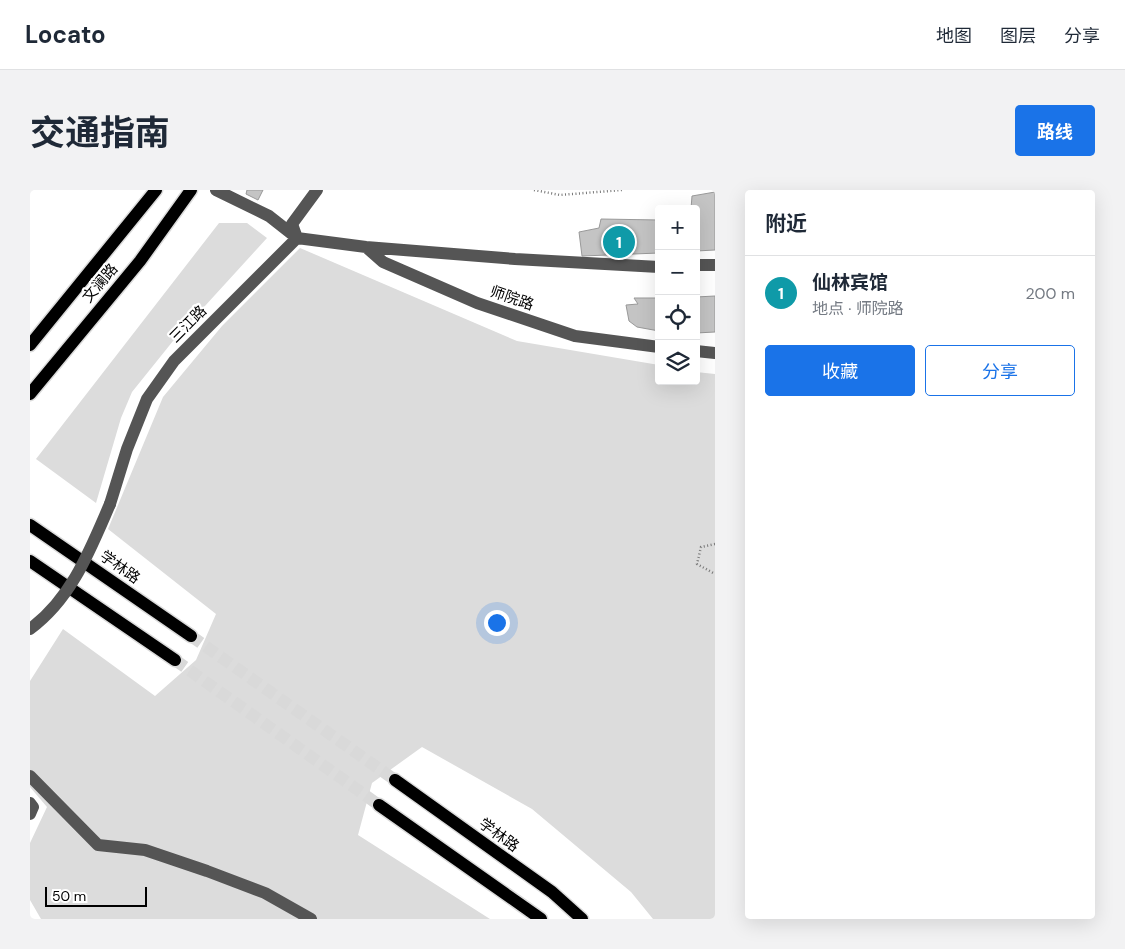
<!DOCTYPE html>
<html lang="zh">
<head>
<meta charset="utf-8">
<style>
  :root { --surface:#fff; --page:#f2f2f3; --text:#1f2937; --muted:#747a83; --line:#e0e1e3; --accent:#1a73e8 }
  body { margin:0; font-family:"DM Sans","Noto Sans SC",sans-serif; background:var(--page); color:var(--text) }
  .controls { position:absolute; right:15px; top:15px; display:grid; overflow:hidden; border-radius:5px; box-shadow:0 5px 20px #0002 }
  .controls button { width:45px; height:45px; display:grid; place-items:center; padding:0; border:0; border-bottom:1px solid var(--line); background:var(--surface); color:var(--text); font:25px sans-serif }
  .scale { position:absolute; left:15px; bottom:12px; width:102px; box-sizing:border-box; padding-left:5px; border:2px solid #000; border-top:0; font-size:14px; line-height:18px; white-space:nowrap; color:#000; -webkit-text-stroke:4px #fff; paint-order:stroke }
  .you { position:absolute; left:466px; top:432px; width:18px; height:18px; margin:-12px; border:4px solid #fff; border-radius:50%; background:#1a73e8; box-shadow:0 0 0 8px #1a73e833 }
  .badge { display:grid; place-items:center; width:32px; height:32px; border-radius:50%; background:var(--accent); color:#fff; font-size:16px; font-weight:700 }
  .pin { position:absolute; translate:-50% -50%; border:2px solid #fff; box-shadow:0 1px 5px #0006 }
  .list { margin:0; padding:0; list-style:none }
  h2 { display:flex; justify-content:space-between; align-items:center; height:65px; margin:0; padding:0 20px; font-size:21px }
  h2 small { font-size:16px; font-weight:400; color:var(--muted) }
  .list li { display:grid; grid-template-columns:32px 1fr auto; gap:15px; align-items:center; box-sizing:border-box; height:75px; padding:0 20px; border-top:1px solid var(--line) }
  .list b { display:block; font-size:19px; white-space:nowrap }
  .list p { margin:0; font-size:16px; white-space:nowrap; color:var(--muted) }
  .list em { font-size:16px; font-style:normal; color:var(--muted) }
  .actions { display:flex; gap:10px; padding:15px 20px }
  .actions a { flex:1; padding:11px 0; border:1px solid var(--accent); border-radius:5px; text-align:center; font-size:18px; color:var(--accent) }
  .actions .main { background:var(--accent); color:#fff }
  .icon { flex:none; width:28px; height:28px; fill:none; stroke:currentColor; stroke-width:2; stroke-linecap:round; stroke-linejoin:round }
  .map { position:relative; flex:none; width:685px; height:729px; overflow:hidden; border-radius:5px }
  header { display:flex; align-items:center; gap:30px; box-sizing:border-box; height:70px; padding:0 25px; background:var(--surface); border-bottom:1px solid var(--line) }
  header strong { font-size:24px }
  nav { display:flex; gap:28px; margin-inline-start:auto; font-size:18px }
  .intro { display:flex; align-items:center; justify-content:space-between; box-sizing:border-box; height:120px; padding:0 30px }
  h1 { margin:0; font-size:35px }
  .button { padding:12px 22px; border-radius:5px; background:var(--accent); color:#fff; font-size:18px; font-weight:700 }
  main { display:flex; gap:30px; padding:0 30px }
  aside { flex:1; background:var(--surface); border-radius:5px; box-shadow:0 5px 20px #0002 }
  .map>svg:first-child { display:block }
  .green { fill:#dcdcdc }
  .building { fill:#c4c4c4; stroke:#999 }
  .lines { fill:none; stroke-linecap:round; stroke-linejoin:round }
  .major-tunnel { stroke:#d9d9d9; stroke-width:12; stroke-dasharray:12 6; stroke-linecap:butt }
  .major-casing { stroke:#dbdbdb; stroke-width:15 }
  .path { stroke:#777; stroke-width:2.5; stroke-dasharray:1 2.5; stroke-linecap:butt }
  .minor { stroke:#555; stroke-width:12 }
  .major { stroke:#000; stroke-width:12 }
  .minor-bridge { stroke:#555; stroke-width:12 }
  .labels { text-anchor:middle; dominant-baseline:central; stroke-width:4.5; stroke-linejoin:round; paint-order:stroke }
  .street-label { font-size:15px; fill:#000; stroke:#fff }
</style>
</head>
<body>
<header>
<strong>Locato</strong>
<nav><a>地图</a><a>图层</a><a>分享</a></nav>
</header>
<div class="intro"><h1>交通指南</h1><a class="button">路线</a></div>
<main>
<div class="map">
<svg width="685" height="729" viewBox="0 0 685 729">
  <rect width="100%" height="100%" fill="#fff"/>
  <path class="green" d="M189,33H217L237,48L143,151L102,202L91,228L66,313L6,269Z
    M270,58L487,151L629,175V191H666V182L685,184V729H623L601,702L502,619L392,557L342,593L328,645L460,729H11L0,710V653L17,617L0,597V491L33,439L125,506L166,470L186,424L78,339L133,207L192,136Z"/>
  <path class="building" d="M217,0H233L228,10L216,4Z
    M685,2V60L666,61V19H661L662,6Z
    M571,29L629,30V63L552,66L549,42L569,38Z
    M685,106V142L666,143V107Z
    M604,108H629V141L607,137L599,131L596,115L608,114Z"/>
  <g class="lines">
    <path class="major-tunnel" d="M161,446L365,590
      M145,470L349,615"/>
    <defs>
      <path id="major" d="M0,155L126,0
        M0,204L110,71L161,0
        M0,335L161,446
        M0,371L145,470
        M365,590L522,702L552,729
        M349,615L511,729"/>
    </defs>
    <use href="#major" class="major-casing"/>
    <path class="path" d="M504,0L530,5L592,0
      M685,354L671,357L667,374L685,384"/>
    <path class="minor" d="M186,0L239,26L267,48L336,57L485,69L629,77
      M336,57L353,72L447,113L545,146L629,157
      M666,75H685
      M666,161L685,163
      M80,314L97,259L117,209L144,171L267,48L262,34L287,0
      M0,586L68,655L115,660L177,681L235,703L281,729
      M0,613L3,617L0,624"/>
    <use href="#major" class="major"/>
    <path class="minor-bridge" d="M0,439C42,408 60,360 80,314"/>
  </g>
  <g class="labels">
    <g class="street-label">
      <text transform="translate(70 93) rotate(-50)">文澜路</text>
      <text transform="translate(482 108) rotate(19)">师院路</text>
      <text transform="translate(158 134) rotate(-45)">三江路</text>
      <text transform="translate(90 377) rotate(35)">学林路</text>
      <text transform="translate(469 645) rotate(36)">学林路</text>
    </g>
  </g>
</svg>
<div class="controls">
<button>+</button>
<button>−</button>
<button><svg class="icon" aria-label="locate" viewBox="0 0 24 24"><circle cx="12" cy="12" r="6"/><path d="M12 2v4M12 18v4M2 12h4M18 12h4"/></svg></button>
<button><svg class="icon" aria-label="layers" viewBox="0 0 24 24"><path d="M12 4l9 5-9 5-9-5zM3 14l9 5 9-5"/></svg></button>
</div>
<div class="scale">50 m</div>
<div class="you"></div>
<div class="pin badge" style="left:589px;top:52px;background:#0f9aa8">1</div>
</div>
<aside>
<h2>附近<small></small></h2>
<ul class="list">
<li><span class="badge" style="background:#0f9aa8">1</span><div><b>仙林宾馆</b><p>地点 · 师院路</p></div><em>200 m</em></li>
</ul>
<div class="actions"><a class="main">收藏</a><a>分享</a></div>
</aside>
</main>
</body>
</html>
